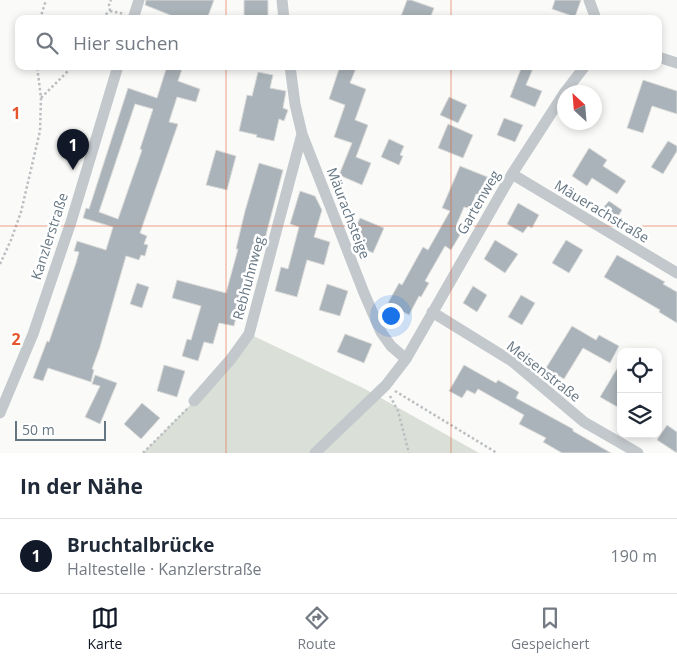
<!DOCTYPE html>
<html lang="de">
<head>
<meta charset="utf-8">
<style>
  :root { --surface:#fff; --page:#f2f2f3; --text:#1f2937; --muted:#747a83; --line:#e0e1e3; --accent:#111827 }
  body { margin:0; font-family:"Open Sans",sans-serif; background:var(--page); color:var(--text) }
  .controls { position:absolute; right:15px; bottom:15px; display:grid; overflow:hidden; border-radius:10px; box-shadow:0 2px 8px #0003 }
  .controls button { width:45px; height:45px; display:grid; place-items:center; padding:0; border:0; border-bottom:1px solid var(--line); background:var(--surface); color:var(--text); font:25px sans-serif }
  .compass { position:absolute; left:557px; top:85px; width:45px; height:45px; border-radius:50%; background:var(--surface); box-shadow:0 2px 8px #0003; rotate:334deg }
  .scale { position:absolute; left:15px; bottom:12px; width:91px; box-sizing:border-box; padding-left:5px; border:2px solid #657683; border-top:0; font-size:14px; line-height:18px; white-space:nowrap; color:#657683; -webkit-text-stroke:4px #fff; paint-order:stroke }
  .you { position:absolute; left:390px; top:315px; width:18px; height:18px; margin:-12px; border:4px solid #fff; border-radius:50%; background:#1a73e8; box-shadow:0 0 0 8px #1a73e833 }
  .badge { display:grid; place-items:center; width:32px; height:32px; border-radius:50%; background:var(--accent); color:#fff; font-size:16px; font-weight:700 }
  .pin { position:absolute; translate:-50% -41px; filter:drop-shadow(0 1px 2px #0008) }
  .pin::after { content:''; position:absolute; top:26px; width:18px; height:15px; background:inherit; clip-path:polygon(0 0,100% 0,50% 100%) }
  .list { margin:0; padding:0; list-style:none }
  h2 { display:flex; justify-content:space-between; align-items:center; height:65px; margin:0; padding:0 20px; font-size:21px }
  h2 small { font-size:16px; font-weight:400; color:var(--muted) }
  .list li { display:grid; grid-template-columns:32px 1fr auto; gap:15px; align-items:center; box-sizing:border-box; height:75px; padding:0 20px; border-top:1px solid var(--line) }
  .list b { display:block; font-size:19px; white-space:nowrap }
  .list p { margin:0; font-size:16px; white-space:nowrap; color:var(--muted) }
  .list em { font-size:16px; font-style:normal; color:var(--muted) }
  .icon { flex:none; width:28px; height:28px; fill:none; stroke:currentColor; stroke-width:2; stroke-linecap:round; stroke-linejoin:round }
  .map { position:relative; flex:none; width:677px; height:453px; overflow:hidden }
  .search { position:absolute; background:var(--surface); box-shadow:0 2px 8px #0003; left:15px; right:15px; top:15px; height:55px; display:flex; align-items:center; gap:12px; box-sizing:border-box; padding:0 18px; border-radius:10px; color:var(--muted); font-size:19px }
  .sheet { height:140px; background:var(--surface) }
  nav { display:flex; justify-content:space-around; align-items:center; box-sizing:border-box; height:70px; border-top:1px solid var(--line); background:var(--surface); font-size:14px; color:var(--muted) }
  nav a { display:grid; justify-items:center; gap:2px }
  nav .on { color:var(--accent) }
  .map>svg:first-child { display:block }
  .green { fill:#dadfd7 }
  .building { fill:#aab3b9; stroke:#dcdcda; fill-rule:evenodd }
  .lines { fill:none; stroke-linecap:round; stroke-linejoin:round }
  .path { stroke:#bbbfc2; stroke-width:2.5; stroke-dasharray:2.5 2.5; stroke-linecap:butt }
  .street { stroke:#c3c8cc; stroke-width:11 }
  .grid { fill:none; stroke:#e4572e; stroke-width:1; stroke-opacity:0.55 }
  .labels { text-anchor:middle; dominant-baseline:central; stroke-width:5; stroke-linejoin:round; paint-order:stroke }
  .street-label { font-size:14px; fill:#657683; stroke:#fff }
  .grid-label { font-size:16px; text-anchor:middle; font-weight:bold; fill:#e4572e; stroke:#fff; stroke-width:5; stroke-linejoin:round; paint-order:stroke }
</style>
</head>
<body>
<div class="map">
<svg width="677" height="453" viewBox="0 0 677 453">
  <rect width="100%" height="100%" fill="#fafaf8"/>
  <path class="green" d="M249,334L363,388L479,453H143L194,401Z"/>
  <path class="building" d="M146,0H214L207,19H180L145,5Z
    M244,0H268V19H244Z
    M407,0H411L434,8L430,19H410L401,16Z
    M555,0H581L575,17L552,9Z
    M167,66H183L178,81L200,89L196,102L177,97L169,122L178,124L140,233L147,236L144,244L148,245L145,256L141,255L139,260L126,256L100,347L92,369L94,370L91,382L48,368L43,381L33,378L47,341L49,342L76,263L79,252L74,251L77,241L106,250L113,227L83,218L86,208L89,209L128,88L157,98ZM135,104L153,109L140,149L142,150L118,219L99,212Z
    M340,66H357L350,83L366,89L355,120L368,125L356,157L371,163L362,185L339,175L352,143L334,137L345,105L329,99Z
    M522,66H534L526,85L542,91L535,107L510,97Z
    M258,72L273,75L270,88L286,91L283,108L288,110L284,121L279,119L274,141L256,137L257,135L239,131L247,95L252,96Z
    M643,80L677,91V114L652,106L643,133L627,128Z
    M449,97L467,105L458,123L440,115Z
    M504,118L523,125L515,142L497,135Z
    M448,124L473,135L463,158L438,148Z
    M389,139L404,146L400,155L403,156L399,165L381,157Z
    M668,141L677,146V151L663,174L651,167Z
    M589,148L607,160L603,166L626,181L617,194L592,178L587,186L572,176Z
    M216,150L236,156L227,190L206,185Z
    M259,163L283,170L261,254L257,253L247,288L243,287L234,326L219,323L213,344L204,342L198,361L182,356L187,339L191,340L201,306L172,298L177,280L226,293L238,249H236L245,211Z
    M460,166L490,178L482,197L476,194L471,209L464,207L456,226L463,230L451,250L445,246L425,281L429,283L421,297L419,296L409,315L388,303L399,283L402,285L423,247L428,250L450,211L442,208Z
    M300,191L315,196L322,210L314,237L330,242L324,265L307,260L297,297L275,291L281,267L288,269L299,227L290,224Z
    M609,201L622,210L617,218L603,208Z
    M518,203L539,215L532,228L528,226L523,233L507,224Z
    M360,218L384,228L373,253L360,247L353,233Z
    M495,240L518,254L505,273L484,259Z
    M566,240L583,250L569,273L552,263Z
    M617,255L665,282L663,284L677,292V323L659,312L660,310L604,277Z
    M137,283L149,287L142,308L130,304Z
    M327,284L348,291L340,316L319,310Z
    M473,286L487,295L477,312L463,303Z
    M521,295L535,303L522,325L508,317Z
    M572,326L596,340L599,335L619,346L610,363L583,348L564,379L546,368Z
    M345,334L372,344L364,363L337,352Z
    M621,362V409L600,397Z
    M164,365L185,371L177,397L157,391Z
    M464,365L496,383L498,380L519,392L516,398L573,429V431L611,453H562L543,442L546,438L519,424L524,415L478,389L475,394L467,390L462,398L449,391Z
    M95,375L117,383L100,424L85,417L100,386L92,384Z
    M142,403L160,418L141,439L124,424Z
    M667,425L677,432V453L657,440Z"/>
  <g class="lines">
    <path class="path" d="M110,11L125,14
      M110,11L109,5L111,0
      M40,19L46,0
      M104,19L105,15L110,11
      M41,98L73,66
      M0,264L11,240L21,212L40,131L41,98L37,66
      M395,391L497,453
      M390,396L398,411L409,453
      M143,453L188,408"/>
    <path class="street" d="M282,0L284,19
      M589,0L596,19
      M133,19L139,0
      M658,57L677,63
      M290,66L295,104L302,134L364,293L381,332L391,346L406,359
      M512,174L677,273
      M432,312L513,362L584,422L638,453
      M194,401L231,359L249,334L302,134
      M0,413L33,334L71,222L118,66
      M315,453L386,385L406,359L512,174L565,92L585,66"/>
  </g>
  <path class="grid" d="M226,0V19M451,0V19M226,66V453M451,66V453M0,226H677"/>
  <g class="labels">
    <g class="street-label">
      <text transform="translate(478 202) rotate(-60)">Gartenweg</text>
      <text transform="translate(602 211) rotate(31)">Mäuerachstraße</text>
      <text transform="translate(349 213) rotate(69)">Mäurachsteige</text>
      <text transform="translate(49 236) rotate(-72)">Kanzlerstraße</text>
      <text transform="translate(248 278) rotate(-75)">Rebhuhnweg</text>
      <text transform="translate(544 371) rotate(38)">Meisenstraße</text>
    </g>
  </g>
  <g class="grid-label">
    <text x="16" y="119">1</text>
    <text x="16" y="345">2</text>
  </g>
</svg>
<div class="controls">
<button><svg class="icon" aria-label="locate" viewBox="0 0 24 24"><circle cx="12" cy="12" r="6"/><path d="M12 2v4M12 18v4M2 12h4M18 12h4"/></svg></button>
<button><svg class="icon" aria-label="layers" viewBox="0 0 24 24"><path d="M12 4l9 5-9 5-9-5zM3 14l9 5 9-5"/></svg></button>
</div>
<svg class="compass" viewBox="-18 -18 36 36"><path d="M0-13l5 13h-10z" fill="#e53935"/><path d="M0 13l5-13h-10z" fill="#747a83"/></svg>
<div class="scale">50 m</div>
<div class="you"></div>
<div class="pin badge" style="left:73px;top:170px">1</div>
<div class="search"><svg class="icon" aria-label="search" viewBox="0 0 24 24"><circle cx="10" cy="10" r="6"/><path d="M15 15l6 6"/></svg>Hier suchen</div>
</div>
<section class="sheet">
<h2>In der Nähe<small></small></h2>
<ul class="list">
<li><span class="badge">1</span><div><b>Bruchtalbrücke</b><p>Haltestelle · Kanzlerstraße</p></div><em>190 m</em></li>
</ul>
</section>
<nav>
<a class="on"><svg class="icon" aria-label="map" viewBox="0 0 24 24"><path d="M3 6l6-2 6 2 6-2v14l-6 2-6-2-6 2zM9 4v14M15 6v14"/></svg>Karte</a>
<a><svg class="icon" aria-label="directions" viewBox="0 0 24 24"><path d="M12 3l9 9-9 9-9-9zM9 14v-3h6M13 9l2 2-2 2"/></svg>Route</a>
<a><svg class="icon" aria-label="saved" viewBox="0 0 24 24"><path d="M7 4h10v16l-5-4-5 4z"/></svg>Gespeichert</a>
</nav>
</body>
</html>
